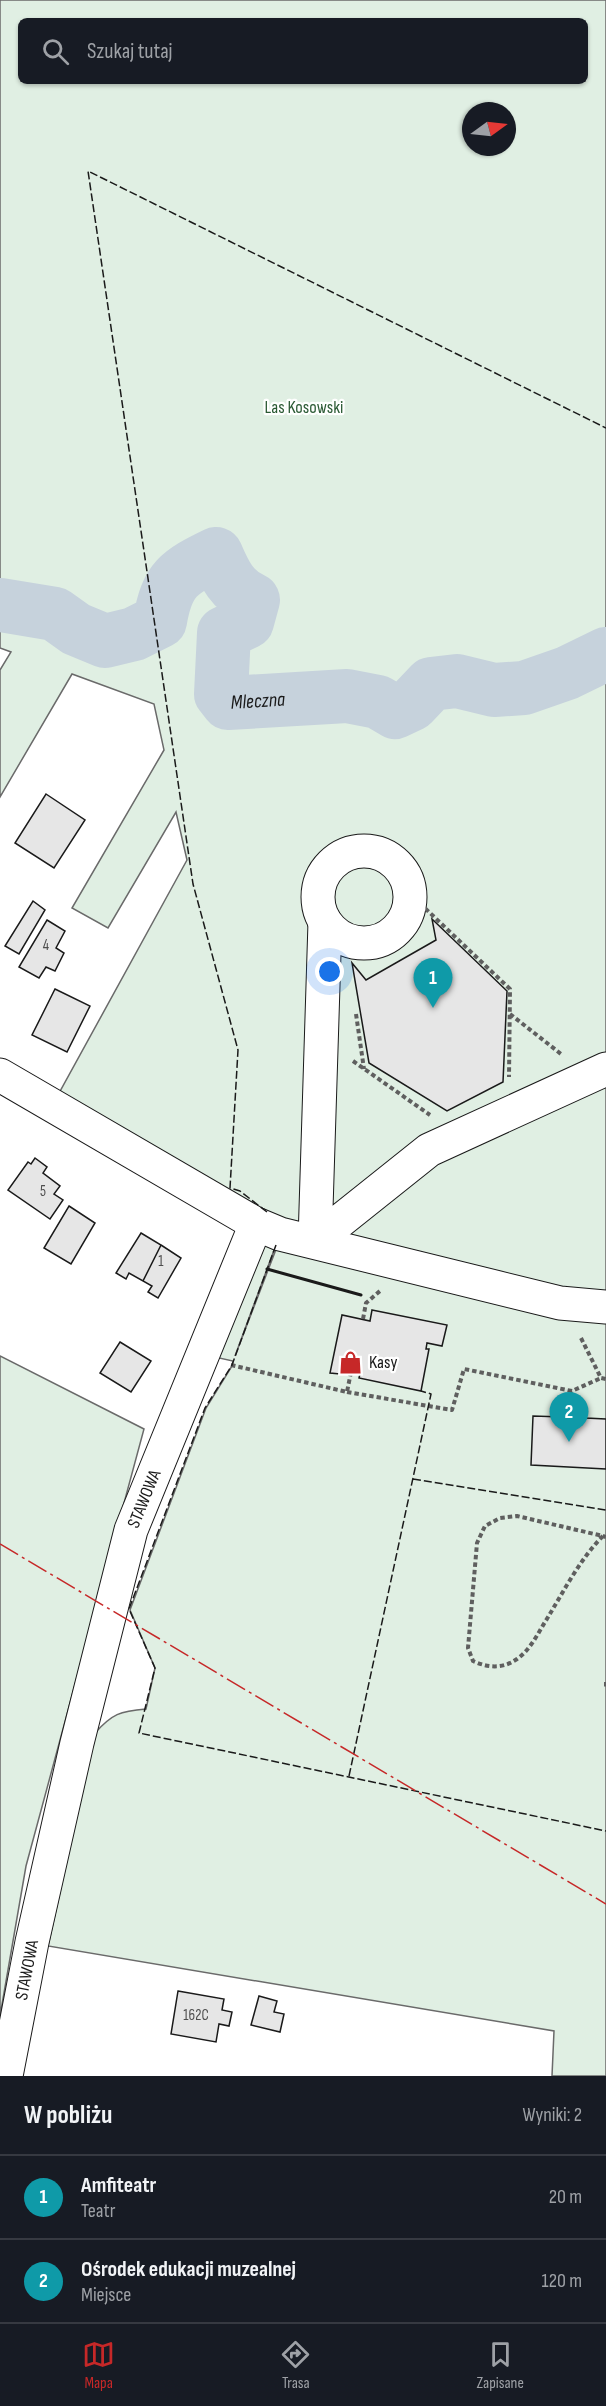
<!DOCTYPE html>
<html lang="pl">
<head>
<meta charset="utf-8">
<style>
  :root { --surface:#171b24; --page:#242831; --text:#f1f3f6; --muted:#9ea1a6; --line:#363941; --accent:#c62828 }
  body { margin:0; font-family:"Sofia Sans Condensed",sans-serif; background:var(--page); color:var(--text) }
  .compass { position:absolute; left:462px; top:102px; width:54px; height:54px; border-radius:50%; background:var(--surface); box-shadow:0 2px 4px #0004; rotate:75deg }
  .you { position:absolute; left:330px; top:972px; width:21px; height:21px; margin:-15px; border:4px solid #fff; border-radius:50%; background:#1a73e8; box-shadow:0 0 0 9px #1a73e833 }
  .badge { display:grid; place-items:center; width:39px; height:39px; border-radius:50%; background:var(--accent); color:#fff; font-size:20px; font-weight:700 }
  .pin { position:absolute; translate:-50% -50px; filter:drop-shadow(0 2px 3px #0008) }
  .pin::after { content:''; position:absolute; top:32px; width:21px; height:18px; background:inherit; clip-path:polygon(0 0,100% 0,50% 100%) }
  .list { margin:0; padding:0; list-style:none }
  h2 { display:flex; justify-content:space-between; align-items:center; height:78px; margin:0; padding:0 24px; font-size:26px }
  h2 small { font-size:20px; font-weight:400; color:var(--muted) }
  .list li { display:grid; grid-template-columns:39px 1fr auto; gap:18px; align-items:center; box-sizing:border-box; height:84px; padding:0 24px; border-top:2px solid var(--line) }
  .list b { display:block; font-size:22px; white-space:nowrap }
  .list p { margin:0; font-size:20px; white-space:nowrap; color:var(--muted) }
  .list em { font-size:20px; font-style:normal; color:var(--muted) }
  .icon { flex:none; width:33px; height:33px; fill:none; stroke:currentColor; stroke-width:2; stroke-linecap:round; stroke-linejoin:round }
  .map { position:relative; flex:none; width:606px; height:2076px; overflow:hidden }
  .search { position:absolute; background:var(--surface); box-shadow:0 2px 4px #0004; left:18px; right:18px; top:18px; height:66px; display:flex; align-items:center; gap:15px; box-sizing:border-box; padding:0 21px; border-radius:9px; color:var(--muted); font-size:22px }
  .sheet { height:246px; background:var(--surface) }
  nav { display:flex; justify-content:space-around; align-items:center; box-sizing:border-box; height:84px; border-top:2px solid var(--line); background:var(--surface); font-size:16px; color:var(--muted) }
  nav a { display:grid; justify-items:center; gap:3px }
  nav .on { color:var(--accent) }
  .map>svg:first-child { display:block }
  .green { fill:#e0efe3; stroke:#6a6a6a; stroke-width:1.5; fill-rule:evenodd }
  .lines { fill:none; stroke-linecap:round; stroke-linejoin:round }
  .river { stroke:#c6d2dc; stroke-width:54 }
  .building { fill:#e6e6e6; stroke:#1a1a1a; stroke-width:1.5 }
  .minor-casing { stroke:#1a1a1a; stroke-width:35 }
  .path { stroke:#5f5f5f; stroke-width:4; stroke-dasharray:4.5 3; stroke-linecap:butt }
  .minor { stroke:#fff; stroke-width:33 }
  .fence { stroke:#1a1a1a; stroke-width:1.5; stroke-dasharray:8 3; stroke-linecap:butt }
  .wall { stroke:#1a1a1a; stroke-width:3 }
  .power { stroke:#c62828; stroke-width:1.5; stroke-dasharray:21 4.5 3 4.5; stroke-linecap:butt }
  .labels { text-anchor:middle; dominant-baseline:central; stroke-width:4.5; stroke-linejoin:round; paint-order:stroke }
  .number-label { font-size:15px; fill:#4d4d4d }
  .park-label { font-size:18px; fill:#2b5a34; stroke:#fff }
  .poi-label { font-size:18px; fill:#1a1a1a; stroke:#fff; text-anchor:start }
  .street-label { font-size:18px; fill:#1a1a1a; stroke:#fff }
  .water-label { font-size:20px; font-style:italic; fill:#1a1a1a; stroke:#fff }
</style>
</head>
<body>
<div class="map">
<svg width="606" height="2076" viewBox="0 0 606 2076">
  <rect width="100%" height="100%" fill="#fff"/>
  <path class="green" d="M0,0H606V2076H552L554,2031L48,1946L95,1733C112,1714 120,1711 146,1709L155,1668L130,1610L206,1408L232,1366L233,1361L219,1358L217,1343L251,1247L264,1239L277,1242L235,1356L285,1226L58,1095L187,860L176,812L108,928L72,908L164,750L154,704L72,674L0,797V670L11,652L0,648ZM21,21H585V81H21ZM471,111H507V147H471Z
    M0,1356L144,1429L26,1866L0,2016Z"/>
  <g class="lines">
    <path class="river" id="s1" d="M0,605L55,614L76,629L105,641L134,634L160,621C167,579 179,572 216,554C225,575 232,590 253,600L247,622L224,633L221,694L228,703L347,696L378,702L395,712L412,704L431,684L457,681L494,690L524,688L567,673L606,654"/>
  </g>
  <path class="building" d="M46,794L85,820L54,868L15,843Z
    M33,901L45,910L19,954L5,946Z
    M432,919L507,991L503,1082L447,1111L369,1063L352,963L366,980L436,940Z
    M47,920L65,931L56,948L64,953L55,971L46,967L39,978L19,967Z
    M55,989L90,1006L67,1052L32,1035Z
    M35,1158L47,1167L43,1173L60,1186L54,1194L63,1200L50,1219L8,1190L28,1162L31,1164Z
    M69,1206L95,1223L71,1264L44,1248Z
    M141,1233L161,1245L143,1281L129,1273L126,1279L116,1273Z
    M161,1245L181,1258L158,1298L148,1292L152,1286L143,1281Z
    M372,1310L447,1325L442,1346L427,1343L426,1349H429L421,1391L359,1378L360,1374L351,1372L340,1370V1374L330,1373L342,1315L370,1321Z
    M120,1342L151,1361L131,1392L100,1373Z
    M563,1410H586V1418L606,1419V1469L531,1465L533,1416L563,1417Z
    M178,1991L224,1999L222,2010L232,2012L229,2026L219,2024L216,2042L171,2034Z
    M259,1996L277,2001L274,2012L284,2014L280,2032L251,2025Z"/>
  <g class="lines">
    <defs>
      <g id="minor">
        <circle cx="364" cy="897" r="46"/>
        <path d="M325,922L315,1241L429,1150L606,1069"/>
        <path d="M0,1075L256,1224L280,1234L560,1303L606,1307"/>
        <path id="s2" d="M6,2076L32,1942L77,1743L131,1530L256,1224"/>
      </g>
    </defs>
    <use href="#minor" class="minor-casing"/>
    <path class="path" d="M409,893L510,989L509,1077
      M356,1014L364,1069
      M510,1014L561,1054
      M353,1061L430,1115
      M363,1319L366,1303L380,1291
      M581,1338L601,1378L606,1379
      M231,1365L347,1392L351,1372
      M347,1392L452,1410L464,1369L572,1391L601,1378
      M603,1536C579,1560 563,1593 545,1622C537,1635 530,1650 517,1659C503,1669 488,1668 473,1661L468,1648L477,1543L485,1526L500,1518L517,1516L603,1536L606,1537
      M606,1682V1688"/>
    <use href="#minor" class="minor"/>
    <path class="fence" d="M267,1212L240,1191L230,1188L238,1050L193,884L88,171L606,428
      M276,1245L232,1365L205,1408L129,1609L155,1668L139,1733L606,1831
      M413,1479L606,1510
      M349,1776L431,1394L421,1391"/>
    <path class="wall" d="M267,1269L361,1295"/>
    <path class="power" d="M0,1544L606,1904"/>
  </g>
  <defs>
    <symbol id="shop-bare" viewBox="-9 -9 18 18"><path d="M-5-2.5h2.3a2.7 3.5 0 0 1 5.4 0H5L5.5 6h-11ZM-1.5-2.5h3a1.5 2.3 0 0 0-3 0Z" fill="#c62828" stroke="#fff" stroke-width="2.5" paint-order="stroke"/></symbol>
  </defs>
  <g fill-rule="evenodd">
    <use href="#shop-bare" x="334" y="1346" width="33" height="33"/>
  </g>
  <g class="labels">
    <g class="number-label">
      <text x="46" y="945">4</text>
      <text x="43" y="1191">5</text>
      <text x="161" y="1261">1</text>
      <text x="196" y="2015">162C</text>
    </g>
    <g class="park-label">
      <text x="304" y="407">Las Kosowski</text>
    </g>
    <g class="poi-label">
      <text x="369" y="1362">Kasy</text>
    </g>
    <g class="street-label">
      <text stroke="none"><textPath href="#s2" startOffset="594">STAWOWA</textPath></text>
      <text stroke="none"><textPath href="#s2" startOffset="108">STAWOWA</textPath></text>
    </g>
    <g class="water-label">
      <text stroke="none"><textPath href="#s1" startOffset="476">Mleczna</textPath></text>
    </g>
  </g>
</svg>
<svg class="compass" viewBox="-18 -18 36 36"><path d="M0-13l5 13h-10z" fill="#e53935"/><path d="M0 13l5-13h-10z" fill="#9ea1a6"/></svg>
<div class="you"></div>
<div class="pin badge" style="left:433px;top:1008px;background:#0f9aa8">1</div>
<div class="pin badge" style="left:569px;top:1442px;background:#0f9aa8">2</div>
<div class="search"><svg class="icon" aria-label="search" viewBox="0 0 24 24"><circle cx="10" cy="10" r="6"/><path d="M15 15l6 6"/></svg>Szukaj tutaj</div>
</div>
<section class="sheet">
<h2>W pobliżu<small>Wyniki: 2</small></h2>
<ul class="list">
<li><span class="badge" style="background:#0f9aa8">1</span><div><b>Amfiteatr</b><p>Teatr</p></div><em>20 m</em></li>
<li><span class="badge" style="background:#0f9aa8">2</span><div><b>Ośrodek edukacji muzealnej</b><p>Miejsce</p></div><em>120 m</em></li>
</ul>
</section>
<nav>
<a class="on"><svg class="icon" aria-label="map" viewBox="0 0 24 24"><path d="M3 6l6-2 6 2 6-2v14l-6 2-6-2-6 2zM9 4v14M15 6v14"/></svg>Mapa</a>
<a><svg class="icon" aria-label="directions" viewBox="0 0 24 24"><path d="M12 3l9 9-9 9-9-9zM9 14v-3h6M13 9l2 2-2 2"/></svg>Trasa</a>
<a><svg class="icon" aria-label="saved" viewBox="0 0 24 24"><path d="M7 4h10v16l-5-4-5 4z"/></svg>Zapisane</a>
</nav>
</body>
</html>
